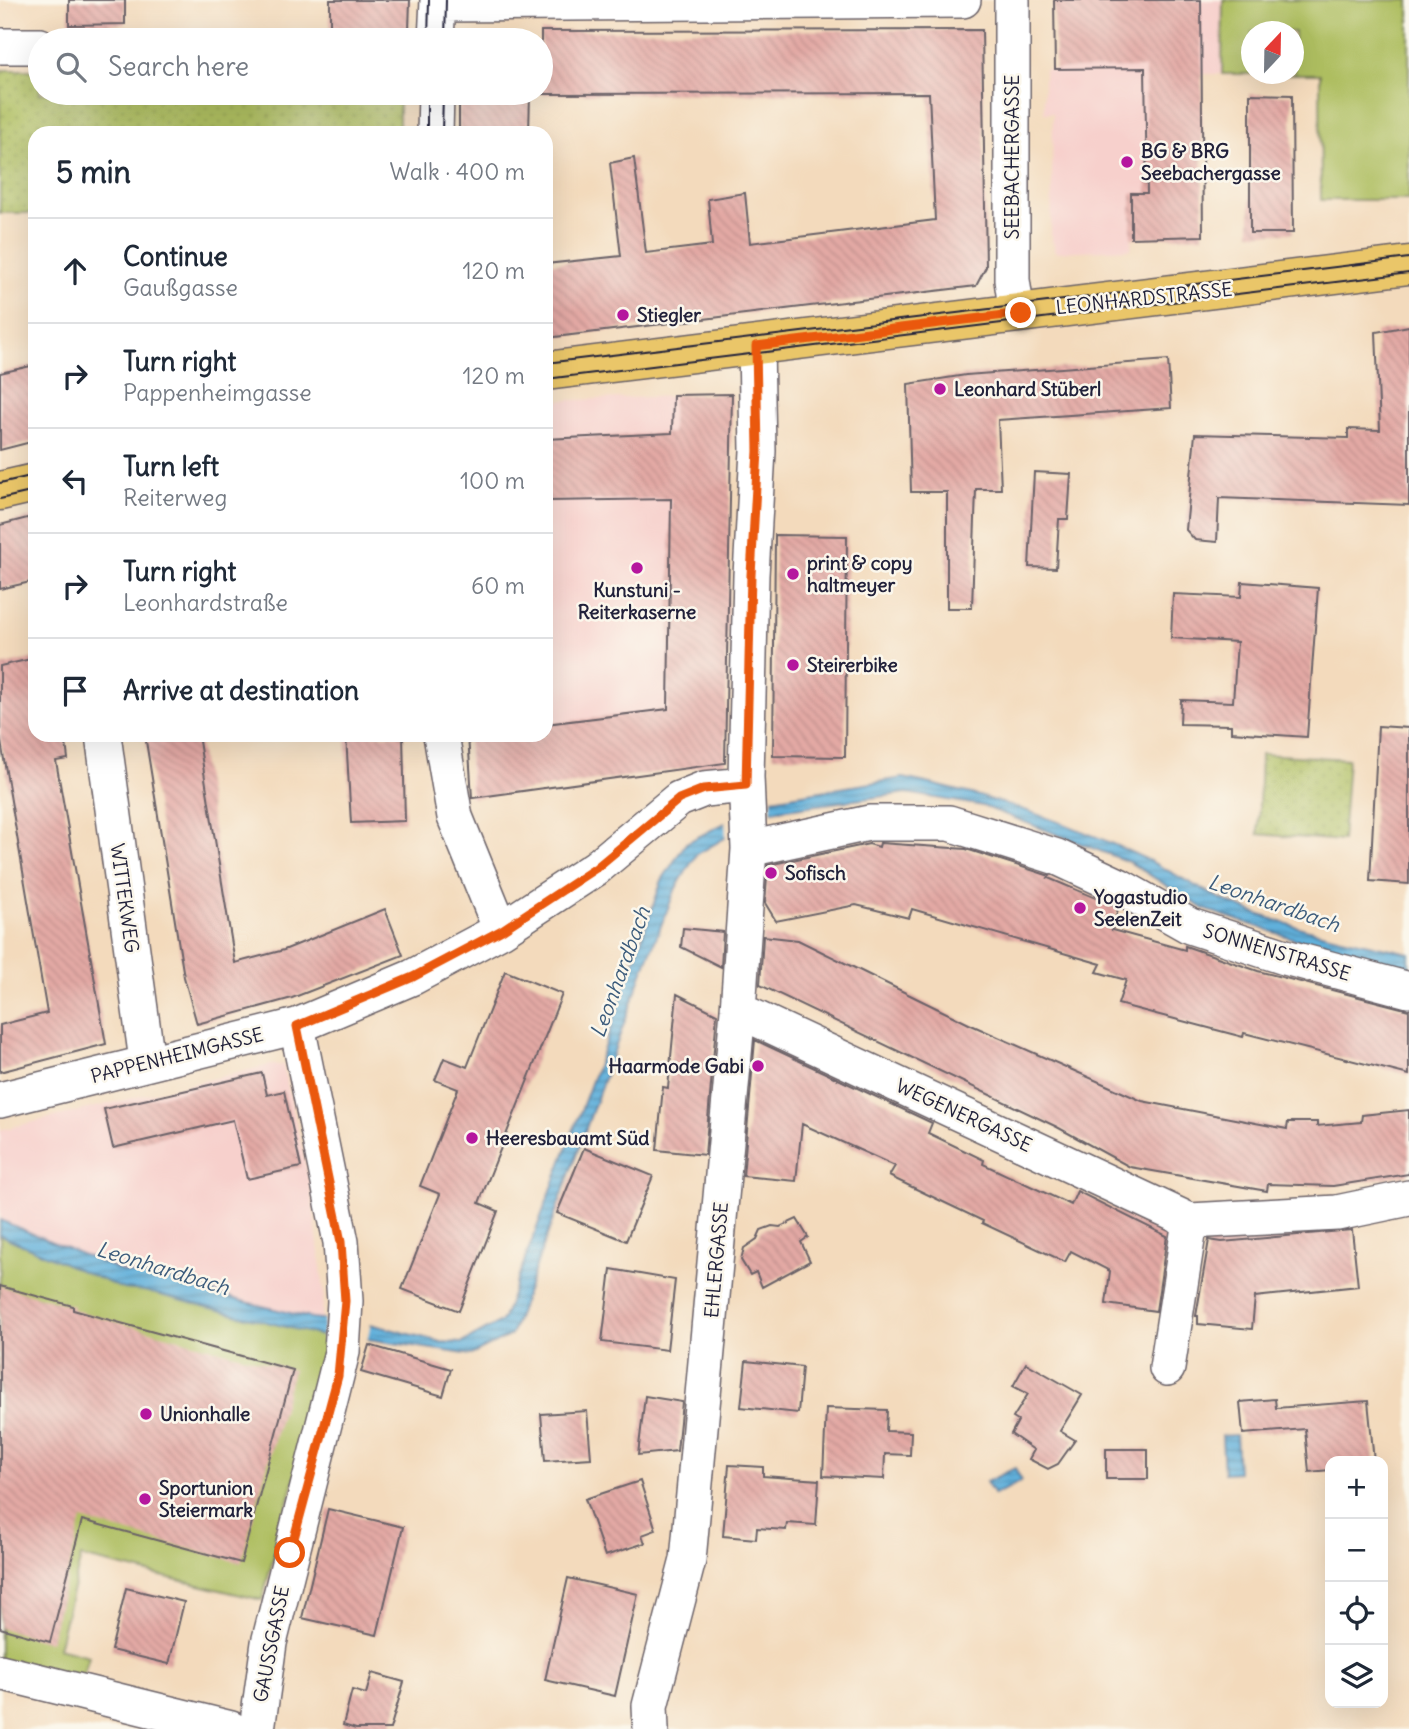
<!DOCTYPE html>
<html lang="en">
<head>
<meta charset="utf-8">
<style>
  :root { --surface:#fff; --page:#f2f2f3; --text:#1f2937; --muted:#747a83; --line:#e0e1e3 }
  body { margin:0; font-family:Delius,sans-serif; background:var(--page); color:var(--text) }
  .controls { position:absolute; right:21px; bottom:21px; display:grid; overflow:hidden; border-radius:14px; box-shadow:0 7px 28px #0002 }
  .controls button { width:63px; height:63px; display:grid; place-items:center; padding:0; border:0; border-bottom:2px solid var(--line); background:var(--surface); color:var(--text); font:35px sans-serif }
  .compass { position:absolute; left:1241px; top:21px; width:63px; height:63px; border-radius:50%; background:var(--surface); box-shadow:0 7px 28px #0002; rotate:22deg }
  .stop { position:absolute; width:21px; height:21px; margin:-16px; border:5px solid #ea580c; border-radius:50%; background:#fff }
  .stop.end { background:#ea580c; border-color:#fff; box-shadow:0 2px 7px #0008 }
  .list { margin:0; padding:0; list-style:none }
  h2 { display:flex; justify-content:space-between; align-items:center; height:91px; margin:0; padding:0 28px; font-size:30px }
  h2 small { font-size:23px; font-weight:400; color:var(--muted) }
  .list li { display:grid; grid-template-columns:46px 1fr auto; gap:21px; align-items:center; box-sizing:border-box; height:105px; padding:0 28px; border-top:2px solid var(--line) }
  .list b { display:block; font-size:26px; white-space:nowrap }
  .list p { margin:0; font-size:23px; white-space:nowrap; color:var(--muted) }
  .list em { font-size:23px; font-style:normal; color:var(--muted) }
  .icon { flex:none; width:38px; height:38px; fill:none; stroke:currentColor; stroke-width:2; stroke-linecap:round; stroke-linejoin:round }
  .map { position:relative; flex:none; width:1409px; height:1729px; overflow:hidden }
  .search { position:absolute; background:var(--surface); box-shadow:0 7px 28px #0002; left:28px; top:28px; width:525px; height:77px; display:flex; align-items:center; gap:18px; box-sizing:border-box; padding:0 24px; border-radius:38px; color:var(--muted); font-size:26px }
  .panel { position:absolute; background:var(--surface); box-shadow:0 7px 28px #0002; left:28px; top:126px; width:525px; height:616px; border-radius:21px }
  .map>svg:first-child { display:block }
  .built { fill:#f7d0cc; fill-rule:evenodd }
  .green { fill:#aebe61; stroke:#68704e; stroke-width:2; fill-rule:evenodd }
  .park { fill:url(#park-dots); stroke:#68704e; stroke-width:2 }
  .water { fill:url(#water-rules); stroke:#42698b; stroke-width:2 }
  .pier { fill:#f3dabc }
  .building { fill:url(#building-back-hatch) }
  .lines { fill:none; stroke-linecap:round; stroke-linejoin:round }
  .minor-casing { stroke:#6b6268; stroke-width:38 }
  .major-casing { stroke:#6b6268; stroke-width:41 }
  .minor { stroke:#fff; stroke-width:35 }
  .major { stroke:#eac669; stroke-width:38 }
  .tram { stroke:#22223b; stroke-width:2 }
  .route { stroke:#ea580c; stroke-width:9 }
  .poi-dot { fill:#b5179e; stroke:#fbf7ec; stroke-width:2.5 }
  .labels { text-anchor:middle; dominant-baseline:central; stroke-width:5; stroke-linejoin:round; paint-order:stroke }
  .poi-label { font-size:19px; font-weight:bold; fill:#22223b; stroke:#fbf7ec; text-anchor:start }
  .street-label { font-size:19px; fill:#22223b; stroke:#fbf7ec }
  .water-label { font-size:21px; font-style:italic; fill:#3b5b7b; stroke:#fbf7ec }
</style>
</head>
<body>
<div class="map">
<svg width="1409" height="1729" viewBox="0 0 1409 1729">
  <defs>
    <pattern id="park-dots" width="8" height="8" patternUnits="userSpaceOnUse" patternTransform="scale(1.75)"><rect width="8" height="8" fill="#aebe61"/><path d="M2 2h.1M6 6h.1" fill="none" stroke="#95a355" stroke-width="1.8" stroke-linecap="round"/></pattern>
    <pattern id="water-rules" width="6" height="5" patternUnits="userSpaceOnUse" patternTransform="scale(1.75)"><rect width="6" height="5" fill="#61b0db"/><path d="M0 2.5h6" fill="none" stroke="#508fb3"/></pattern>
    <pattern id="building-back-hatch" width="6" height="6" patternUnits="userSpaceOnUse" patternTransform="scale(1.75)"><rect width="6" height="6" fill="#e3a9a4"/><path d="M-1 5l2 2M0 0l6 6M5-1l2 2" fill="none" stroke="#c2918e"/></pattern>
  </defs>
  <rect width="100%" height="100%" fill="#fbf7ec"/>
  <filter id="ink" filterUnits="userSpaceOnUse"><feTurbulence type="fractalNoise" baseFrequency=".0143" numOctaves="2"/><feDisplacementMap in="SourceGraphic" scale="14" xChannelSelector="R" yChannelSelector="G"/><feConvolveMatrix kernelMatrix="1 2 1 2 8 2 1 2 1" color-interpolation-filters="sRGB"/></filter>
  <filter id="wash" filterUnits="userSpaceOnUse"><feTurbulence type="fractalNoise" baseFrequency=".00686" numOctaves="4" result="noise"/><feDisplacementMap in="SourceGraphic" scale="28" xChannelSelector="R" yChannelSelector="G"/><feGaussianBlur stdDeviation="1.57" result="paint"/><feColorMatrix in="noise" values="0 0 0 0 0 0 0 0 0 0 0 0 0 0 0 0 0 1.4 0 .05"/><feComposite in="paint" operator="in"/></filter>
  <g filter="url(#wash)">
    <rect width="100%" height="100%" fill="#f3dabc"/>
    <path class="built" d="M1054,0H1409V200H1321L1320,74H1201L1203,236L1132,238L1131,249L1056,252L1051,237L1053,113H1044V69H1055ZM1252,32H1294V74H1252Z
      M732,394L725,763L470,798L468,735H546V401Z
      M270,1065H283L310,1183L324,1291L321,1325L120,1277L0,1228V1130Z"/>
    <path class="green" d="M1223,0H1409V200H1321L1320,74H1222ZM1252,32H1294V74H1252Z
      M0,1228L120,1277L321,1325L327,1359L262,1600L81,1557L58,1648L89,1656L79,1692L0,1672Z"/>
    <path class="park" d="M0,70H40V93H399V133H35V213H0Z
      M1261,754L1348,759L1342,841L1258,834Z"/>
    <path class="water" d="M903,778C984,794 1060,819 1135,854C1169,869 1200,891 1235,905C1290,929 1351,940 1409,953V969L1298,940L1204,909L1129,862L983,806L907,793L771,811L696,855L676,888L643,971L511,1335L471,1355L368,1339L322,1336L144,1291L123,1289L0,1235V1220L126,1273L175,1280L238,1300L310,1318L370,1324L441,1342L462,1343L502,1321L599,1062L662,880L686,843L772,799Z
      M1236,1435L1238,1472L1224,1473L1222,1436Z
      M1015,1468L1022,1481L994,1495L986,1482Z"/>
    <path class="pier" d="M772,796L771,815L726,841L725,818Z
      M324,1316L371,1321L367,1342L322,1340Z"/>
    <g id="blocks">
      <path class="building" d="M69,0H125V24L69,25Z
        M330,0H410L409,30L330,28Z
        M1054,0H1201L1203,236L1131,238V193H1147L1145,68L1055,69Z
        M982,30L986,267L976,286L546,338V264L621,256L610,163L634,158L646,253L712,245L708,199L745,193L750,243L935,220L929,93L541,94V31Z
        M459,93H530L529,133H459Z
        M1250,94L1292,95L1293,233H1250Z
        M1409,326V505L1219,498L1217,542L1195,540L1186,530L1195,434L1348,438V429L1380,430L1376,332Z
        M1168,360L1171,408L998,420L1001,489H976L972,608H947V492H911L908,384L966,375Z
        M35,365V441L0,450V373Z
        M732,394L725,763L472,798L468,735H546V724L668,709L671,499L548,501L546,439L672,433L673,395Z
        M1034,472L1071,474L1068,519H1059L1056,568L1029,567Z
        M35,516V581L0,589V525Z
        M775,535L847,536L845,757L773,756Z
        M1242,582L1318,588L1307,737L1231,732V725L1180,724L1181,700L1233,702L1237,642L1171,638L1173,594L1241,597Z
        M35,658V735H65L68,759L56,761L106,1044L0,1072V1025L47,1013L0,736V666Z
        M1378,726L1409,728V884L1370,881Z
        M145,735H198L235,963L284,950L385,909L403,955L292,998L197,1024L184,977Z
        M346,735H403L405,821L351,823Z
        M880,843L966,849L1050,876L1048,878L1110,904L1118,909L1112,930L1185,950V946L1258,971L1409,1010V1075L1244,1033L1243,1037L1118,1004L1126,980L1097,972L1101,964L912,909L909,918L856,905L776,921L765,903L768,865L869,844L879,847Z
        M683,928L723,932L721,967L681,947Z
        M763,936L798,940L969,1024L1142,1101L1287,1129L1288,1122H1317V1126L1361,1122L1362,1115L1409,1110V1174L1333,1186L1268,1184L1267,1191L1130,1167L1057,1127L760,985Z
        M505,971L562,994L479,1203L498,1211L459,1311L402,1289L440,1194L420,1186L458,1089L435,1080L444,1058L467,1067Z
        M677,994L717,1014L705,1155L657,1150L663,1087L668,1088Z
        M755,1040L932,1123L928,1133L984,1160L983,1164L1071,1205L1077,1191L1167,1236L1156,1311L1106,1304L1110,1271L1071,1251L1065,1262L982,1223L983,1221L889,1176L895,1166L802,1124L796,1181L743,1176Z
        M262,1073L267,1095L284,1091L301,1167L247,1179L233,1120L113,1148L104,1109Z
        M584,1148L653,1176L626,1241L557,1213Z
        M797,1219L808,1237L801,1242L810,1261L762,1287L756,1272L750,1275L741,1260L744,1248L757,1239L761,1230L772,1226L780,1227Z
        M1352,1230L1358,1286L1255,1297L1252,1329L1198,1324V1316H1196L1209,1240L1222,1242Z
        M611,1269L675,1280L667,1350L602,1342Z
        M0,1286L73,1306V1310L293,1370L241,1563L82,1520L50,1642L0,1628Z
        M369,1345L451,1369L443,1396L361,1372Z
        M746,1361L802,1367L798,1413L741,1407Z
        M1026,1363L1082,1395L1060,1431L1075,1440L1058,1464L1048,1469L1029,1459L1034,1450L1011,1434L1018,1421L1013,1418L1028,1394L1013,1386Z
        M645,1396L682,1402L677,1451L638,1455Z
        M1275,1399L1276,1408L1368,1401L1374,1461H1330V1470L1309,1472L1305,1429L1243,1434L1240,1402Z
        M826,1408L887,1410L886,1431L911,1432L910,1455L885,1454L884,1479L823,1476Z
        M587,1411L591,1458L545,1461L541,1414Z
        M1106,1449H1148V1479H1106Z
        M729,1465L763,1467V1476L819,1480L816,1525L787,1523L786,1530L757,1528L756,1539L723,1536Z
        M640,1481L656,1530L642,1535L645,1543L605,1556L585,1499Z
        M328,1509L403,1527L377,1635L302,1618Z
        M568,1578L638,1594L615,1696L545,1680Z
        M126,1588L184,1602L169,1664L111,1650Z
        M372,1673L404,1682L390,1729H356L343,1725L352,1690L366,1694Z"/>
    </g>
  </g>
  <g filter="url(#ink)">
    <use href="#blocks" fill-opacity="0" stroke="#6b6268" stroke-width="2"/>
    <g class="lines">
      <defs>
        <path id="minor" d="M1012,0V280L1017,314
          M438,4L963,0
          M436,40L438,0
          M0,46H40
          M435,133L436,93
          M103,735L147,1061
          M441,735L455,817L501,930
          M749,849L869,823H949L1057,857L1119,886L1190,926L1285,957L1409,990
          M738,1010L1190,1221L1337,1213L1409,1198
          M0,1100L297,1026L413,977L501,930L596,868L679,799L704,789L746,785
          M1167,1368L1190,1221
          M0,1672L231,1729
          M257,1729L269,1643L342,1352L345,1301L341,1242L297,1026
          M651,1729L650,1706L688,1560L738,1010L749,849L746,777L751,575L758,451L756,346"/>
        <path id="major" d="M546,371L1409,265
          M0,491L35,483"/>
      </defs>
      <use href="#minor" class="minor-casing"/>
      <use href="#major" class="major-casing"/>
      <use href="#minor" class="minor"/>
      <use href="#major" class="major"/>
      <path class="tram" d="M428,40L429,0
        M445,40L446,0
        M427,133V93
        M442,133L443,93
        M546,363L1409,258
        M546,379L1409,273
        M0,483L35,475
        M0,499L35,491"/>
    </g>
  </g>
  <g class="lines" filter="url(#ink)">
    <path class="route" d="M290,1553L338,1376L345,1301L341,1242L297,1026L413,977L502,930L596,868L679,799L704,789L746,785L751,575L758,451L756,346L1021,313"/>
  </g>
  <g class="poi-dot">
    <circle cx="1127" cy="162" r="7"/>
    <circle cx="623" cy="315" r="7"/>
    <circle cx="940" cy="389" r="7"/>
    <circle cx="637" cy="568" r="7"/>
    <circle cx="793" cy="574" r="7"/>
    <circle cx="793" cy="665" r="7"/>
    <circle cx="771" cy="873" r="7"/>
    <circle cx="1080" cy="908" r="7"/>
    <circle cx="758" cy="1066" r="7"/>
    <circle cx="472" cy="1138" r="7"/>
    <circle cx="146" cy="1414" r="7"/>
    <circle cx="145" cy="1499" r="7"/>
  </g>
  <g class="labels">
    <g class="poi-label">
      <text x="1141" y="151">BG &amp; BRG<tspan x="1141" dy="22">Seebachergasse</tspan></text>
      <text x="637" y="315">Stiegler</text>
      <text x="954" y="389">Leonhard Stüberl</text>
      <text x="807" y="563">print &amp; copy<tspan x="807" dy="22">haltmeyer</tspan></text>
      <text x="637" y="590" text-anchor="middle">Kunstuni -<tspan x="637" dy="22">Reiterkaserne</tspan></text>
      <text x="807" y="665">Steirerbike</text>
      <text x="785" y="873">Sofisch</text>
      <text x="1094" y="897">Yogastudio<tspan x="1094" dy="22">SeelenZeit</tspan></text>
      <text x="744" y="1066" text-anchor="end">Haarmode Gabi</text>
      <text x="486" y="1138">Heeresbauamt Süd</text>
      <text x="160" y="1414">Unionhalle</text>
      <text x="159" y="1488">Sportunion<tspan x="159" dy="22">Steiermark</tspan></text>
    </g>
    <g class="street-label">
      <text transform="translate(1012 157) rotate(-90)">SEEBACHERGASSE</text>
      <text transform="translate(1144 298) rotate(-6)">LEONHARDSTRASSE</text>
      <text transform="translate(125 898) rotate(82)">WITTEKWEG</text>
      <text transform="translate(1277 952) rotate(17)">SONNENSTRASSE</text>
      <text transform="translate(177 1055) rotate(-14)">PAPPENHEIMGASSE</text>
      <text transform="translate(964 1115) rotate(25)">WEGENERGASSE</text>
      <text transform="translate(716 1260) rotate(-85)">EHLERGASSE</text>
      <text transform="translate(271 1644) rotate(-79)">GAUSSGASSE</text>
    </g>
    <g class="water-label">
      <text transform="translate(1274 903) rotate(19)">Leonhardbach</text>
      <text transform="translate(620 972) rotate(-70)">Leonhardbach</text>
      <text transform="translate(163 1268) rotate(17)">Leonhardbach</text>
    </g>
  </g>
</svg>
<div class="controls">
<button>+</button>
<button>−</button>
<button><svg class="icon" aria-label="locate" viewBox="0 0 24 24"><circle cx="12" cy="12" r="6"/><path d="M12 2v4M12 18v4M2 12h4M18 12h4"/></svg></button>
<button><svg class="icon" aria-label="layers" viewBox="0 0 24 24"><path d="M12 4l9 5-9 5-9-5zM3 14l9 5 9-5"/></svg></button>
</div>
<svg class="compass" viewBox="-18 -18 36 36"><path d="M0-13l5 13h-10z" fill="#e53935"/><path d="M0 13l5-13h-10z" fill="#747a83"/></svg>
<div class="stop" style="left:290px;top:1553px"></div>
<div class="stop end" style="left:1021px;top:313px"></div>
<div class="search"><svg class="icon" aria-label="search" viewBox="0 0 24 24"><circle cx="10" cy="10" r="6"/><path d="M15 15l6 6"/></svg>Search here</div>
<section class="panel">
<h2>5 min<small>Walk · 400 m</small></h2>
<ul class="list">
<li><svg class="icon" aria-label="ahead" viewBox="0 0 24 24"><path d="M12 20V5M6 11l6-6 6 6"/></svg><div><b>Continue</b><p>Gaußgasse</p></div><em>120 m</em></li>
<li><svg class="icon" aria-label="right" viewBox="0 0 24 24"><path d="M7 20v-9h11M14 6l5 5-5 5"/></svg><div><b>Turn right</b><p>Pappenheimgasse</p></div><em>120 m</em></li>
<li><svg class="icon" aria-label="left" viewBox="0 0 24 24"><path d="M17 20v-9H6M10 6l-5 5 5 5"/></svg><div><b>Turn left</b><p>Reiterweg</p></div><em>100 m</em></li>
<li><svg class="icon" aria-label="right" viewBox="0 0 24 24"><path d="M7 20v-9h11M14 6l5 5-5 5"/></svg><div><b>Turn right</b><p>Leonhardstraße</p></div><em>60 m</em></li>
<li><svg class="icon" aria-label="arrive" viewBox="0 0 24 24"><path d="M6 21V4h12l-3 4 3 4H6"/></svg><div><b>Arrive at destination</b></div></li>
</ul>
</section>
</div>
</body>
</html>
